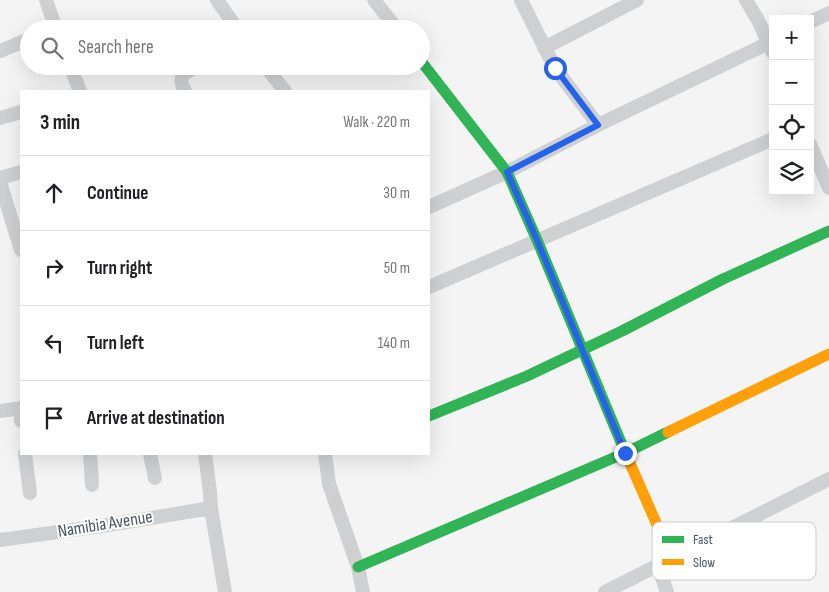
<!DOCTYPE html>
<html lang="en">
<head>
<meta charset="utf-8">
<style>
  :root { --surface:#fff; --page:#f6f6f6; --text:#202124; --muted:#757577; --line:#e0e0e0 }
  body { margin:0; font-family:"Sofia Sans Condensed",sans-serif; background:var(--page); color:var(--text) }
  .controls { position:absolute; right:15px; top:15px; display:grid; overflow:hidden; border-radius:0px; box-shadow:0 5px 20px #0002 }
  .controls button { width:45px; height:45px; display:grid; place-items:center; padding:0; border:0; border-bottom:1px solid var(--line); background:var(--surface); color:var(--text); font:25px sans-serif }
  .stop { position:absolute; width:15px; height:15px; margin:-11px; border:4px solid #2563eb; border-radius:50%; background:#fff }
  .stop.end { background:#2563eb; border-color:#fff; box-shadow:0 1px 5px #0008 }
  .list { margin:0; padding:0; list-style:none }
  h2 { display:flex; justify-content:space-between; align-items:center; height:65px; margin:0; padding:0 20px; font-size:21px }
  h2 small { font-size:16px; font-weight:400; color:var(--muted) }
  .list li { display:grid; grid-template-columns:32px 1fr auto; gap:15px; align-items:center; box-sizing:border-box; height:75px; padding:0 20px; border-top:1px solid var(--line) }
  .list b { display:block; font-size:19px; white-space:nowrap }
  .list em { font-size:16px; font-style:normal; color:var(--muted) }
  .icon { flex:none; width:28px; height:28px; fill:none; stroke:currentColor; stroke-width:2; stroke-linecap:round; stroke-linejoin:round }
  .map { position:relative; flex:none; width:829px; height:592px; overflow:hidden }
  .search { position:absolute; background:var(--surface); box-shadow:0 5px 20px #0002; left:20px; top:20px; width:410px; height:55px; display:flex; align-items:center; gap:12px; box-sizing:border-box; padding:0 18px; border-radius:28px; color:var(--muted); font-size:19px }
  .panel { position:absolute; background:var(--surface); box-shadow:0 5px 20px #0002; left:20px; top:90px; width:410px; height:365px; border-radius:0px }
  .map>svg:first-child { display:block }
  .lines { fill:none; stroke-linecap:round; stroke-linejoin:round }
  .street { stroke:#ced0d2; stroke-width:14 }
  .fast { stroke:#30b455; stroke-width:11 }
  .slow { stroke:#ff9f0a; stroke-width:11 }
  .route { stroke:#2563eb; stroke-width:6 }
  .labels { text-anchor:middle; dominant-baseline:central; stroke-width:4; stroke-linejoin:round; paint-order:stroke }
  .street-label { font-size:18px; fill:#4a5661; stroke:#fff }
  .key { fill:#fff; stroke:#c9ccd0; stroke-width:1 }
  .key-label { font-size:14px; fill:#4a5661 }
</style>
</head>
<body>
<div class="map">
<svg width="829" height="592" viewBox="0 0 829 592">
  <rect width="100%" height="100%" fill="#f4f4f4"/>
  <g class="lines">
    <path class="street" d="M46,0L56,29
      M217,0L237,29
      M374,0L397,29
      M521,0L555,68L598,125
      M746,0L759,22L773,53
      M810,22L829,13
      M544,48L637,0
      M0,51L29,39
      M70,66L80,91
      M265,66L285,91
      M185,91C176,75 185,72 199,66
      M0,118L21,112
      M810,144L829,188
      M0,178L21,172
      M0,182L21,250
      M429,207L507,172L598,125L773,41
      M429,287L773,139
      M20,408L21,421
      M0,411L21,408
      M25,454L30,493
      M90,454L92,485
      M150,454L155,478
      M205,454L210,492L211,508L225,592
      M325,454L329,484L358,567L363,592
      M0,540L115,524L211,508
      M658,566L667,592
      M605,592L829,479"/>
    <path class="fast" d="M421,61L507,172L537,240L625,452
      M429,416L527,376L622,331L723,279L829,231
      M358,567L625,453L668,432"/>
    <path class="slow" d="M668,432L829,354
      M625,452L672,559"/>
  </g>
  <g class="lines">
    <path class="route" d="M555,68L598,125L507,172L537,240L625,453"/>
  </g>
  <g class="labels">
    <g class="street-label">
      <text transform="translate(105 524) rotate(-9)">Namibia Avenue</text>
    </g>
  </g>
  <rect x="652" y="522" width="164" height="58" rx="8" class="key"/>
  <rect x="662" y="536" width="22" height="7" fill="#30b455"/>
  <rect x="662" y="559" width="22" height="6" fill="#ff9f0a"/>
  <g class="key-label">
    <text x="693" y="544">Fast</text>
    <text x="693" y="567">Slow</text>
  </g>
</svg>
<div class="controls">
<button>+</button>
<button>−</button>
<button><svg class="icon" aria-label="locate" viewBox="0 0 24 24"><circle cx="12" cy="12" r="6"/><path d="M12 2v4M12 18v4M2 12h4M18 12h4"/></svg></button>
<button><svg class="icon" aria-label="layers" viewBox="0 0 24 24"><path d="M12 4l9 5-9 5-9-5zM3 14l9 5 9-5"/></svg></button>
</div>
<div class="stop" style="left:555px;top:68px"></div>
<div class="stop end" style="left:625px;top:453px"></div>
<div class="search"><svg class="icon" aria-label="search" viewBox="0 0 24 24"><circle cx="10" cy="10" r="6"/><path d="M15 15l6 6"/></svg>Search here</div>
<section class="panel">
<h2>3 min<small>Walk · 220 m</small></h2>
<ul class="list">
<li><svg class="icon" aria-label="ahead" viewBox="0 0 24 24"><path d="M12 20V5M6 11l6-6 6 6"/></svg><div><b>Continue</b></div><em>30 m</em></li>
<li><svg class="icon" aria-label="right" viewBox="0 0 24 24"><path d="M7 20v-9h11M14 6l5 5-5 5"/></svg><div><b>Turn right</b></div><em>50 m</em></li>
<li><svg class="icon" aria-label="left" viewBox="0 0 24 24"><path d="M17 20v-9H6M10 6l-5 5 5 5"/></svg><div><b>Turn left</b></div><em>140 m</em></li>
<li><svg class="icon" aria-label="arrive" viewBox="0 0 24 24"><path d="M6 21V4h12l-3 4 3 4H6"/></svg><div><b>Arrive at destination</b></div></li>
</ul>
</section>
</div>
</body>
</html>
